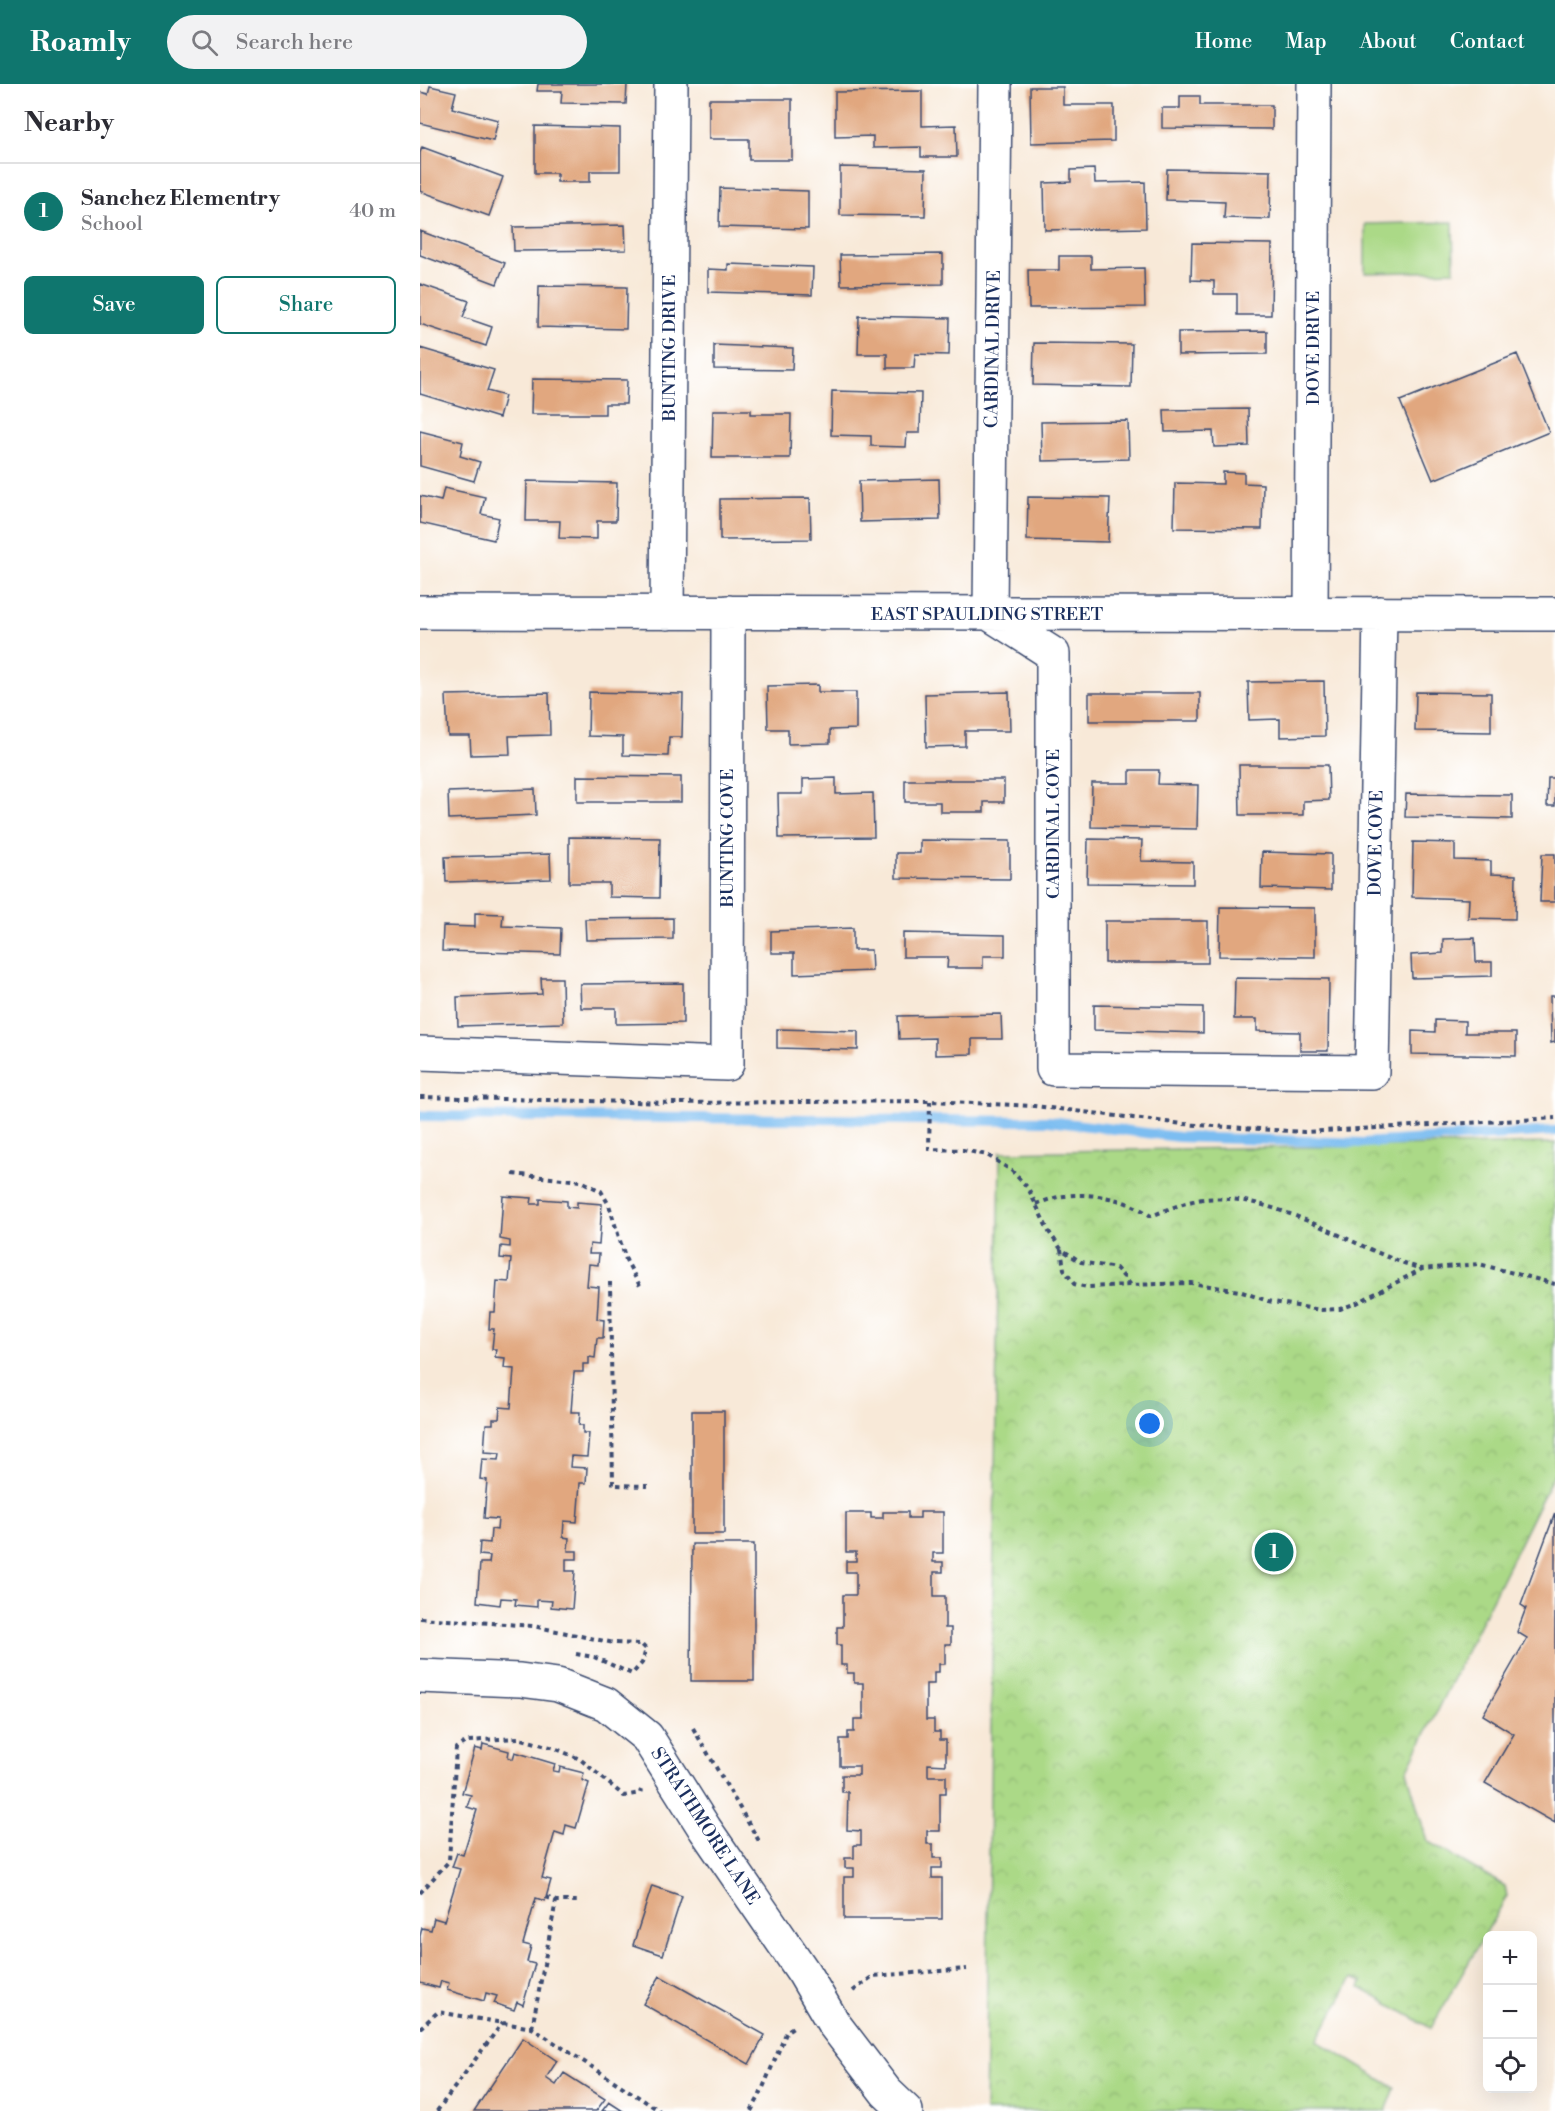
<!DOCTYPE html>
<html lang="en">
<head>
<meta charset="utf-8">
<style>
  :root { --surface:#fff; --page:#f2f2f3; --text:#2b2b33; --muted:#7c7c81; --line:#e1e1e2; --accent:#0f766e }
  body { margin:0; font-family:"Libre Bodoni",serif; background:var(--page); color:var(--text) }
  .controls { position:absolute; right:18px; bottom:18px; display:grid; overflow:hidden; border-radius:9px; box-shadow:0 6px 24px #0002 }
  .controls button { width:54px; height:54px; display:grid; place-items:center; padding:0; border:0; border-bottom:2px solid var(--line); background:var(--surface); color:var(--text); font:30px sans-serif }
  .you { position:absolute; left:730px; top:1340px; width:21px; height:21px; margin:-15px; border:4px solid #fff; border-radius:50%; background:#1a73e8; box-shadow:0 0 0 9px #1a73e833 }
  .badge { display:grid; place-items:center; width:39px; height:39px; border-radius:50%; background:var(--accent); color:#fff; font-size:20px; font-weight:700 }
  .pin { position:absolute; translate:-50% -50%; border:3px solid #fff; box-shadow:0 2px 6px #0006 }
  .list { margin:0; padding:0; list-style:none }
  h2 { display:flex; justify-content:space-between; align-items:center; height:78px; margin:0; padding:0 24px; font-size:26px }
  h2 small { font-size:20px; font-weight:400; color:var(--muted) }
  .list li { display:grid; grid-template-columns:39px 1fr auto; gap:18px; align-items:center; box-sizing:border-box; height:96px; padding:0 24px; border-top:2px solid var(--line) }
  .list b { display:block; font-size:22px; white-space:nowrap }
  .list p { margin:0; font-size:20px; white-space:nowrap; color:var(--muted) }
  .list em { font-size:20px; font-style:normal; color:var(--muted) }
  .actions { display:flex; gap:12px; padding:18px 24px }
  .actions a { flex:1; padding:14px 0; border:2px solid var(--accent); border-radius:9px; text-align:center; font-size:21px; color:var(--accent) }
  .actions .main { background:var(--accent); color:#fff }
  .icon { flex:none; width:33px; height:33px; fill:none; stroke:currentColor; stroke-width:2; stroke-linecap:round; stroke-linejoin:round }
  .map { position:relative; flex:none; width:1135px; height:2027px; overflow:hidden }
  header { display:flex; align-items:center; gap:36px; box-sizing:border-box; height:84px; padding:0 30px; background:var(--accent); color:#fff }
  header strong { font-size:28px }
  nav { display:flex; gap:33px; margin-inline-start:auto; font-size:21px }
  .search { width:420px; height:54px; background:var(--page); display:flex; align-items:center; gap:15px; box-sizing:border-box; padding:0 21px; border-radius:33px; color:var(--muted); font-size:22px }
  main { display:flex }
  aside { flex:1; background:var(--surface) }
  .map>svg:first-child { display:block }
  .green { fill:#abd987; stroke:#638472; stroke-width:1.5 }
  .park { fill:url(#park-crowns); stroke:#638472; stroke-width:1.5 }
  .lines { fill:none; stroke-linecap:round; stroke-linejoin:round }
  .stream { stroke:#7cbdf1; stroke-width:10 }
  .building { fill:#e1a77f }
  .minor-casing { stroke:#3c4b70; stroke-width:36 }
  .path { stroke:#3c4b70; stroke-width:4; stroke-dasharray:4.5 4.5; stroke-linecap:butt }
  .minor { stroke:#fff; stroke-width:33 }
  .labels { text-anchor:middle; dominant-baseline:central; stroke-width:6; stroke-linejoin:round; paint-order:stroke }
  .street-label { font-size:18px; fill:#1b2f5e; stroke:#fff }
</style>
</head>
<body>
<header>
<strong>Roamly</strong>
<div class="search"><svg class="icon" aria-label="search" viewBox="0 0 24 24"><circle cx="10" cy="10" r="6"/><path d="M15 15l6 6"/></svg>Search here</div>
<nav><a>Home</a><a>Map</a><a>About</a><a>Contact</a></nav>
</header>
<main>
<aside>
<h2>Nearby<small></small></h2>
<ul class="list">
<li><span class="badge">1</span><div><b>Sanchez Elementry</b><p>School</p></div><em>40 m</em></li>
</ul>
<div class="actions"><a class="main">Save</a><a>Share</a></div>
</aside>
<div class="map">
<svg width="1135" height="2027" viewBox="0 0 1135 2027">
  <defs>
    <pattern id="park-crowns" width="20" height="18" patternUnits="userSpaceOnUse" patternTransform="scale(1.5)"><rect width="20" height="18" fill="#abd987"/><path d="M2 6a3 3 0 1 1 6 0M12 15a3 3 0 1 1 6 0" fill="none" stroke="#93bb77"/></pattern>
  </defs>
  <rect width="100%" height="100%" fill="#fff"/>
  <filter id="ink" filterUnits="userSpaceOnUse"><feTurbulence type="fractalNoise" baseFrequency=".0167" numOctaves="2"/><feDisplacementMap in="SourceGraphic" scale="12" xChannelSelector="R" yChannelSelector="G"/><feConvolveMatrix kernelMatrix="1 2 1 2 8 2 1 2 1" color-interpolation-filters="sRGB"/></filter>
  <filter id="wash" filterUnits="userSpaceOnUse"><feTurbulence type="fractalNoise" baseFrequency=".008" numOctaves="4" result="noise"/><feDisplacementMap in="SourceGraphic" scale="24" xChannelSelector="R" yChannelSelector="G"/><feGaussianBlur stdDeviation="1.35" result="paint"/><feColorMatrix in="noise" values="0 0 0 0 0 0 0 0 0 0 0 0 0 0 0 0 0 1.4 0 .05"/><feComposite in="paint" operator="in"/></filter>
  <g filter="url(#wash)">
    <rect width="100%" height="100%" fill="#f8e9d8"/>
    <path class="green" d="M1033,138L1034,187L945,189V140Z"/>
    <path class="park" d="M1135,1059V1388L987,1687L1007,1757L1085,1802L1087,1812L1011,1944L940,1904L942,1898L932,1894L897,1957L975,2004L966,2027H565L580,1068Z"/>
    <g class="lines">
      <path class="stream" d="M0,1032L629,1037L758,1053L943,1059L1135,1047"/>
    </g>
    <g id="blocks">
      <path class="building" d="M118,0H207L206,20L141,19L142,7H117Z
        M10,2L36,8L32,24L78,36L73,57L0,39V8L8,10Z
        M610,3H643V21H694V57L611,59Z
        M502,7V42L536,41L537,73H501V63L453,64V52L415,53V8Z
        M760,12H780V21H852V45L742,44V24H760Z
        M289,15H372V76H329V55H289Z
        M115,42L200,44V87H170V98H137V89H115Z
        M2,63L83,93L69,132L0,107V69Z
        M420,83L506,85L505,132L420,131Z
        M674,85L675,99L725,98L726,144L625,146L624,99L651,98V86Z
        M747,85L851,87L850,135L804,134L805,118L746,116Z
        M300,104L388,107V145L299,143Z
        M205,141L206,166L94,167L93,143Z
        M0,147L85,179L77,200L0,171Z
        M772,159L852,160L851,231H817V210H794V197L771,196Z
        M523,170V200L421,201L420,171Z
        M639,172H671V185L724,184L725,223L609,224L608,186H639Z
        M308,180L393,183L392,211L288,208V185L308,186Z
        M0,200L49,217L43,233L72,243L66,262L0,240Z
        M119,202L207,203L206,245L118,243Z
        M439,232L530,234L529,271L495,270L494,284H467V270H438Z
        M847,247V270L758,271V248Z
        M614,259L712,260L711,303L613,301Z
        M294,261L373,264L372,286L294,285Z
        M0,264L74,286L67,307L85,312L79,334L0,310Z
        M1097,270L1129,348L1013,396L980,317Z
        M112,295L207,296L206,320H185V330H111Z
        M412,307L501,309L500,349H487L486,363L451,362V352L411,351Z
        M828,325L829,362L794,363L793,347L745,348L744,326Z
        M293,326H331V330H371L370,374H292Z
        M708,337L709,375L622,377L621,338Z
        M0,347L43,358L40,372L60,378L54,397L0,382Z
        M803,388L824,389V399L843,400L842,445L754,444L755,399L803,400Z
        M519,395L520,436L440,438L439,397Z
        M107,397L197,399L196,437H177V455L139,454L140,437H106Z
        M24,404L65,413L61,430L79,434L74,456L0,439V412L21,417Z
        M608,413L690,414L688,458L607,456Z
        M390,414L391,455L300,456V415Z
        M904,597L905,652L860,653V635L829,636L828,598Z
        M398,601V608H436V645L410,646V659L368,660V645H348L347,602Z
        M169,608L263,610L262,653H249L248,672L203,671V653L168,652Z
        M589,608L590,647H545V662L506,663L505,610Z
        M996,608L1071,609V648L995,647Z
        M129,609L130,651L89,652L90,670L51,671L50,652H28L26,611Z
        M669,609H780V637H669Z
        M819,681H908L909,716L883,717V731H820Z
        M710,686H739L738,700L778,701L777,745L671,743L672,699H710Z
        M157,692L261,693V718H157Z
        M416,694V710L453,709L454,753L359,754L358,710H383V695Z
        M1128,694H1135V722H1127Z
        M485,696H584V718H564V728H520V718H485Z
        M115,705L116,731L29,735L28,708Z
        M986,710L1092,711V735L985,733Z
        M149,753L240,754L239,814L189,813V799H149Z
        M668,755L722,756L721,777L773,778V800L667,799Z
        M500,756L590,757V795L476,794V769H500Z
        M993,758L1035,759V776L1071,777V790L1096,791L1095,835L1048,834L1049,815L992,813Z
        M842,768L911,770V806L841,804Z
        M130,770L131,795L26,798L25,773Z
        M1122,770H1135V818H1120Z
        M800,823L895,824V873L799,872Z
        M55,829L83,830L82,842L141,844L140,870L22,867L23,842L55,843Z
        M253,834V855L166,856L165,835Z
        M685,837H788V879H685Z
        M433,844V866H451L452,887L374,890V869H351V847Z
        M483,849L585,851V872H563V884H527L528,873H483Z
        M1055,854L1056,878H1072V892L992,894L991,871L1023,869V855Z
        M121,894H142L143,939L38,942L37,913L122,910Z
        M815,894L909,895L908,967H880V948L837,947V935H814Z
        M263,899V939L196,940V924H161L160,900Z
        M1130,912H1135V958L1131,959Z
        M674,921L783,923V949L674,946Z
        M581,930L582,955H552V970L515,971V954L479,955L478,932Z
        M1015,936L1045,937V949H1096V972L992,970V947L1015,948Z
        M357,945L438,947V966L357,964Z
        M83,1112L112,1114L111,1120H120V1115L147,1117V1123L157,1124V1118L182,1120L179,1161L170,1160L169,1170H179L178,1181L169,1180L167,1202L179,1203L177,1235L184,1236L183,1254H177L175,1274L169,1273V1280H163V1288H154L151,1328H160L159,1341H163V1349H169L167,1373L151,1372L150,1383L167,1384L166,1399H160L157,1438L144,1437L143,1453L149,1454L148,1467H157V1475H146V1487H155L152,1525L131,1523L132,1517L117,1516V1523L95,1521L96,1515L81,1514L80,1521L57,1518L60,1479H69L70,1472L59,1471L60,1458L70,1459L71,1445L77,1446L78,1435L64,1434L67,1396L60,1395L62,1375L79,1376L80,1369L64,1368L66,1340H73V1335H79L80,1323L91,1324L94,1285L84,1284L85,1274L75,1273L76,1265H72L74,1245H69L70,1228H75L77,1197L89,1198L91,1175L80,1174L81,1162L90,1163V1157L80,1155Z
        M272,1327H304V1450H272Z
        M463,1428H488V1434H500V1428H523V1469H513V1478H523V1488H514V1512H525V1544H531V1560H525V1580H519V1588H514V1600H506V1636H514V1648H520V1656H526V1681L508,1680V1692H526V1709H520V1747H507V1760H513V1774H522V1784H512V1794H522V1835H424V1793H434V1784H425V1774H434V1761H441V1747L427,1746L428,1708H422V1691H439V1682H420V1655H428V1648H434V1635H443V1599H434V1589H427V1581H421V1561H417V1543H423V1511H436V1488H426V1477H436V1468H426V1429H451V1434H463Z
        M1135,1429V1739L1065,1699L1094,1650L1063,1631L1107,1554L1097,1548L1106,1524L1101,1521Z
        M272,1460H334V1597H271Z
        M63,1660L89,1667L88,1673L93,1675L95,1668L135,1680L133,1687L139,1688L140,1683L164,1689L162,1696L169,1699L156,1744L146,1741L144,1751L135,1748L122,1794L131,1796L125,1817L116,1814L103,1860L111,1862L107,1878L115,1880L103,1921L97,1918L94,1926L74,1919L77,1912L66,1909L64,1917L27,1906L29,1899L21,1897L19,1904L0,1899V1852L2,1844L11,1846L14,1834L24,1837L40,1785L32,1783L37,1769L43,1771L57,1726L47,1723L51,1711L42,1709L55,1664L62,1666Z
        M232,1802L262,1812L243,1871L213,1861Z
        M240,1892L345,1951L329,1980L223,1920Z
        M103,1954L137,1977L126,1994L136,2001L144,1989L185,2015L176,2027H54Z
        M189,2018L203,2027H182Z"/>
    </g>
  </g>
  <g filter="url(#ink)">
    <use href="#blocks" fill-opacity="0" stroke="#3c4b70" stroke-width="1.5"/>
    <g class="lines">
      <defs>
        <path id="minor" d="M575,0L570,530L633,570V985L952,988L960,529
          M0,528L1135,530
          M247,529L251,0
          M891,529L894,0
          M0,969L307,980L308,528
          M0,1592L100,1596L138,1601L186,1620L227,1653L285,1745L384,1889L414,1940L466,2008L486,2027"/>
      </defs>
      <use href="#minor" class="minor-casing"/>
      <path class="path" d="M0,1013L253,1019L510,1017L614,1022L763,1040L884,1048L1135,1034
        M510,1017L509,1065L543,1066L567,1071L591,1086L608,1104L629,1148L641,1165L661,1178L696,1184L711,1201L771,1199L819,1207L848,1217L900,1226L920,1225L937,1219L1002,1185L1059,1180L1135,1200
        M93,1090L161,1097L181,1107L189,1121L206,1176L220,1202
        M616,1120C625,1117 635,1113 644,1112C674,1108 707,1115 731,1132C747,1126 766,1117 784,1115C858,1108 932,1165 1002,1185
        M641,1165L644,1185L654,1200L667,1203L709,1201
        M190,1198L193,1401L228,1402
        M0,1534L113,1542L194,1559L221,1560L226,1565L222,1579L212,1590L174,1573L156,1570
        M273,1644L339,1757
        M0,1809L29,1777L36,1664L47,1657L98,1654L134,1664L160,1675L204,1712L220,1709L221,1706
        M126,1813L136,1817H159
        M433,1907L453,1892L547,1885
        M0,1944L18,1928L112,1944L240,2027
        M112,1944L136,1817
        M17,2027L83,1938
        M331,2027L339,2013L367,1947L376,1941"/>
      <use href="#minor" class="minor"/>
    </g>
  </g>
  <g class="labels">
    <g class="street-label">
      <text transform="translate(249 264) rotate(-90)">BUNTING DRIVE</text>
      <text transform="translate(893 264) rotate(-90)">DOVE DRIVE</text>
      <text transform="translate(573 265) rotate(-89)">CARDINAL DRIVE</text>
      <text x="567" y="530">EAST SPAULDING STREET</text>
      <text transform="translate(633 740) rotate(-90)">CARDINAL COVE</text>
      <text transform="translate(307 754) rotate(-90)">BUNTING COVE</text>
      <text transform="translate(956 759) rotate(-89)">DOVE COVE</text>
      <text transform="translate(285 1742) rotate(57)">STRATHMORE LANE</text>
    </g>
  </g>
</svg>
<div class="controls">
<button>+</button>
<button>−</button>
<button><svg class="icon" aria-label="locate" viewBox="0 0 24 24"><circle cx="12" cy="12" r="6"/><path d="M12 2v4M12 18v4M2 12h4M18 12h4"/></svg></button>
</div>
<div class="you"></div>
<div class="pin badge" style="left:854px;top:1468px">1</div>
</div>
</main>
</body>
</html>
